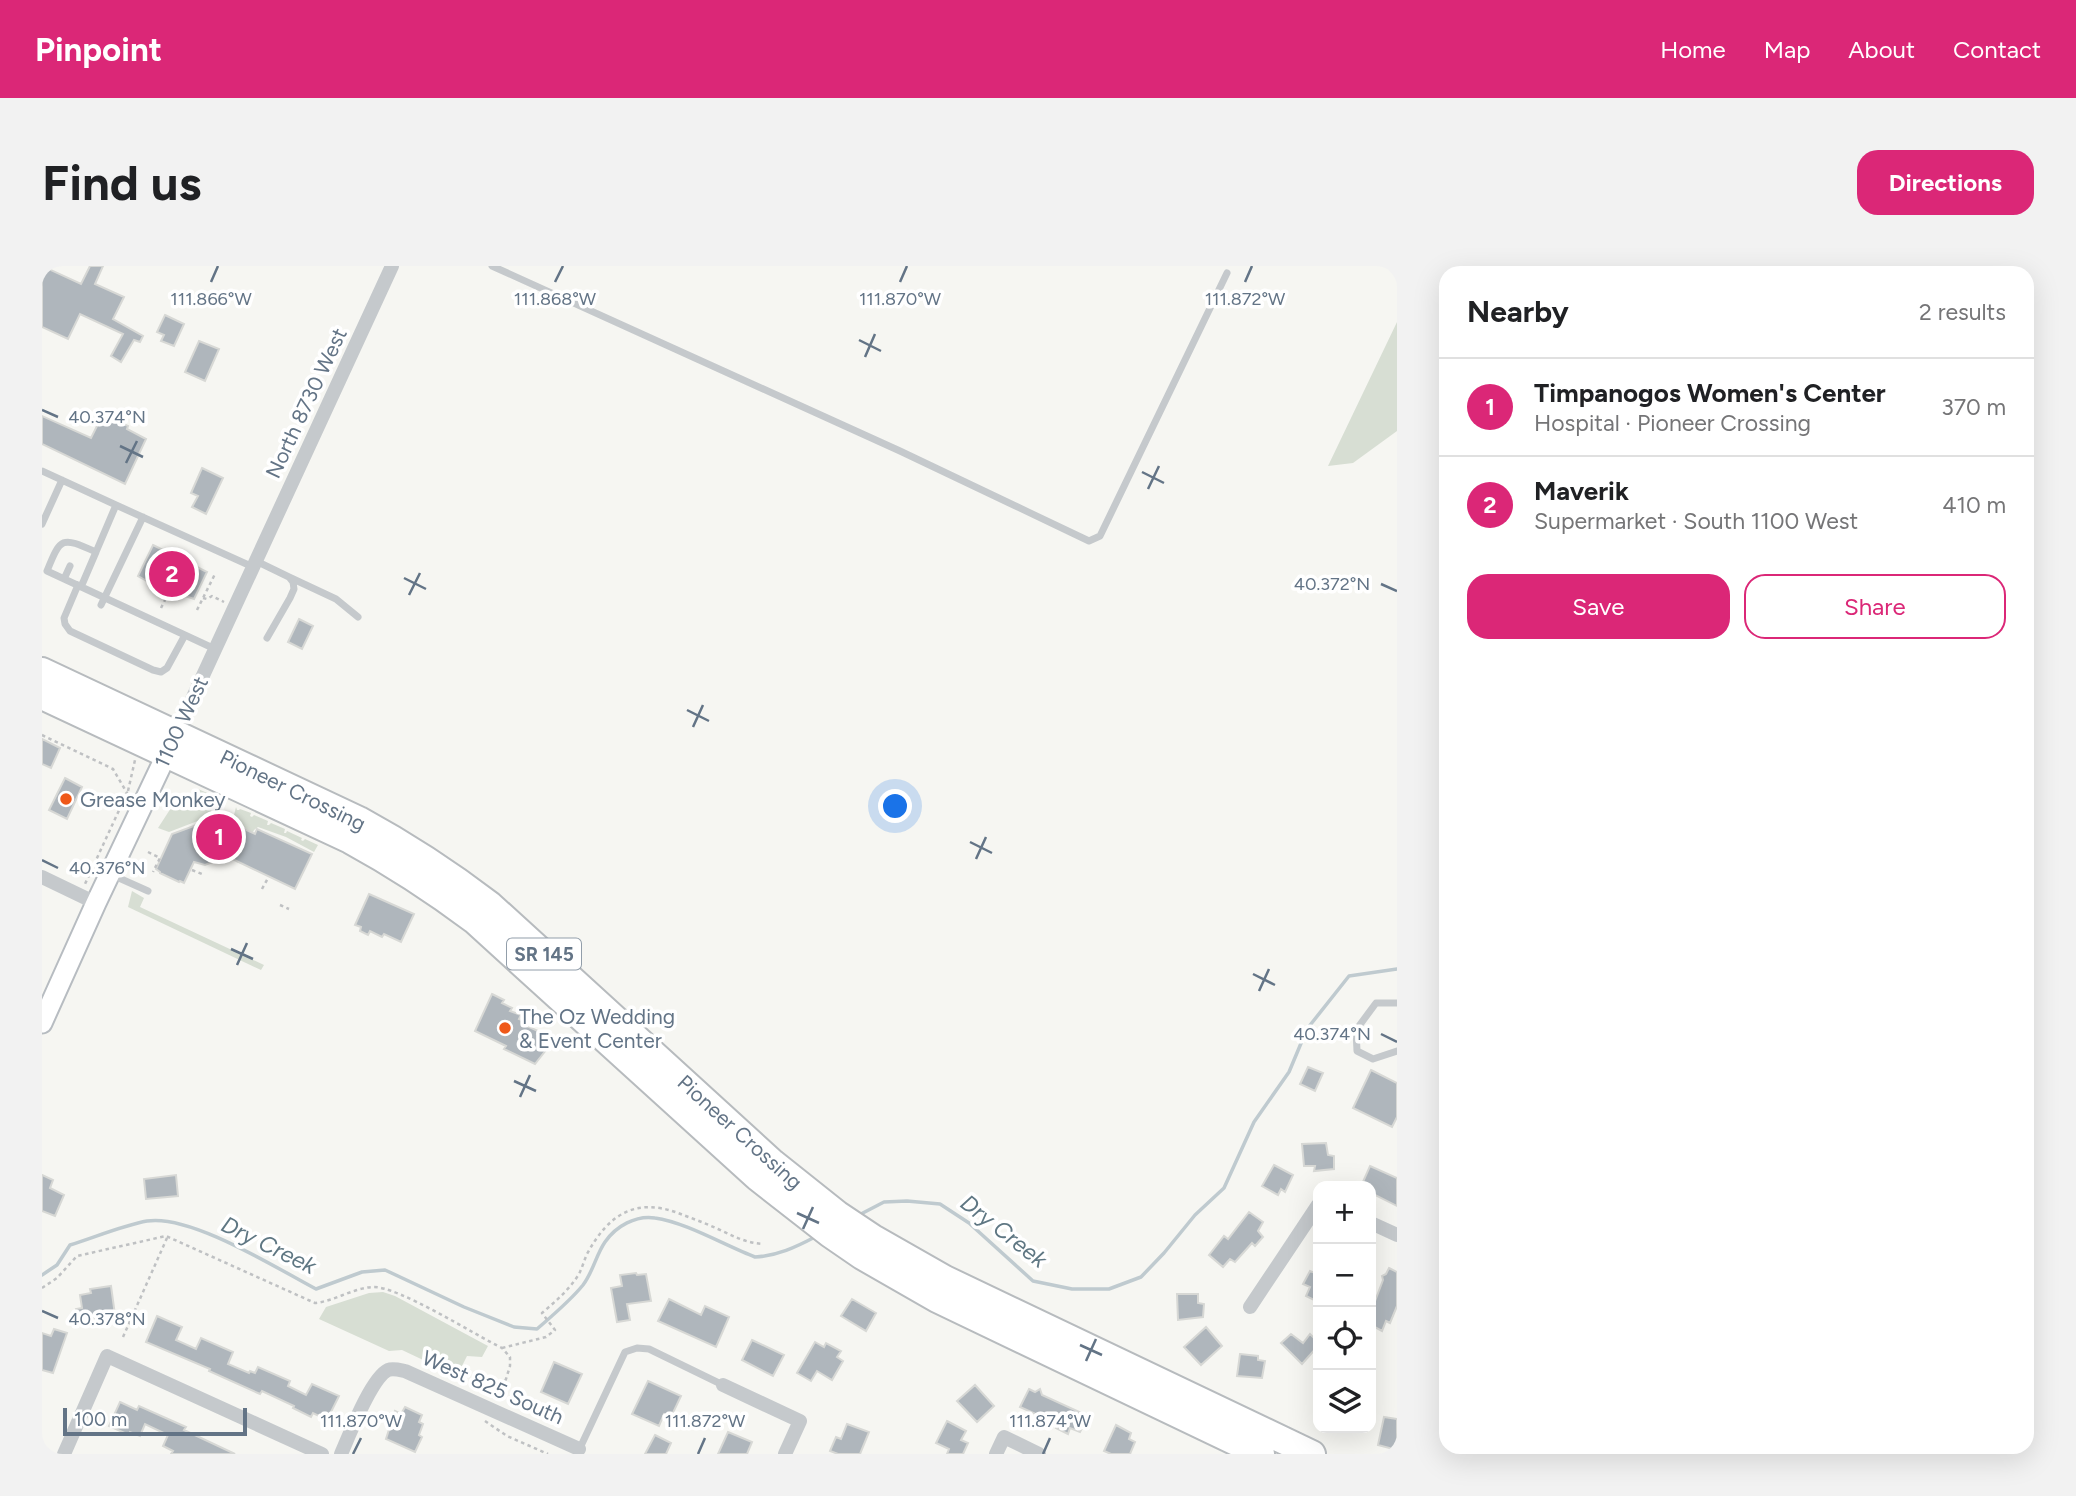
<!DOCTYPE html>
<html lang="en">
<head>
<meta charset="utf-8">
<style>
  :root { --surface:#fff; --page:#f2f2f2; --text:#202124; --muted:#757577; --line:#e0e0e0; --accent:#db2777 }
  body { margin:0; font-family:Figtree,sans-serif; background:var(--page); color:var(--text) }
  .controls { position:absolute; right:21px; bottom:21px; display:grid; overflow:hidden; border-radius:14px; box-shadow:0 7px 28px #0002 }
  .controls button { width:63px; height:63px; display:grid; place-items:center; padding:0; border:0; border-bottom:2px solid var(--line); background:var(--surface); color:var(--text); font:35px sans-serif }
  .scale { position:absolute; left:21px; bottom:18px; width:184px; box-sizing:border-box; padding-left:7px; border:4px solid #637486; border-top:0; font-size:19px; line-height:24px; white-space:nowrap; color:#637486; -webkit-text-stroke:5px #fff; paint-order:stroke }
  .you { position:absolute; left:854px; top:541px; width:24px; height:24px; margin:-18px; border:5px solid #fff; border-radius:50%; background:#1a73e8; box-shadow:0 0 0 10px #1a73e833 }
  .badge { display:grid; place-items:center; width:46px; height:46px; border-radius:50%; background:var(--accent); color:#fff; font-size:23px; font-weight:700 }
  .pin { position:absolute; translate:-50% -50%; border:4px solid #fff; box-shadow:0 2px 7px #0006 }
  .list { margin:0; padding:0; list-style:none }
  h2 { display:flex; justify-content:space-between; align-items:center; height:91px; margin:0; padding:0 28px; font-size:30px }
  h2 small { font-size:23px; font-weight:400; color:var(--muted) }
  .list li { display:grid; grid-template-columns:46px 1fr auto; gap:21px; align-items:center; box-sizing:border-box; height:98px; padding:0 28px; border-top:2px solid var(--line) }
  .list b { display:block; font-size:26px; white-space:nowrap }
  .list p { margin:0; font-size:23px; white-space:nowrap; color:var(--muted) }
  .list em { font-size:23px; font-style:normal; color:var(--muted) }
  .actions { display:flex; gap:14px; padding:21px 28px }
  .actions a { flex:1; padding:16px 0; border:2px solid var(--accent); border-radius:21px; text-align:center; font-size:24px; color:var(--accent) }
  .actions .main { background:var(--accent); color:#fff }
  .icon { flex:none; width:38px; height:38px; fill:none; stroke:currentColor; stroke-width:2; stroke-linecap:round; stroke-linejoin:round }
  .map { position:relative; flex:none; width:1355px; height:1188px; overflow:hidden; border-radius:21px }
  header { display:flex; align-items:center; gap:42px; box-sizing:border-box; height:98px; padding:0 35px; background:var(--accent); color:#fff }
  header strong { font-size:33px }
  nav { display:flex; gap:38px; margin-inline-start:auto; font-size:24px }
  .intro { display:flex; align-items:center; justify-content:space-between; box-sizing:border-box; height:168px; padding:0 42px }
  h1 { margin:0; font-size:49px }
  .button { padding:18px 32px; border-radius:21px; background:var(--accent); color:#fff; font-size:24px; font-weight:700 }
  main { display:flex; gap:42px; padding:0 42px }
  aside { flex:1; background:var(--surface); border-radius:21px; box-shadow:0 7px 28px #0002 }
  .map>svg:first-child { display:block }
  .green { fill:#d7ded3 }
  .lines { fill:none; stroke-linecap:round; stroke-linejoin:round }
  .stream { stroke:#bfcacf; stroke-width:3.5 }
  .building { fill:#afb6bc; stroke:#d7d8d5; stroke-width:2 }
  .secondary-casing { stroke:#b7bcc1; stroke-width:23 }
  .highway-casing { stroke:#b7bbbe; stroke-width:30 }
  .path { stroke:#bfc1c3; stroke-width:2.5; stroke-dasharray:3.5 3.5; stroke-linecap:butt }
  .lane { stroke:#c5c9cc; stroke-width:7 }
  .street { stroke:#c5c9cc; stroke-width:14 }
  .secondary { stroke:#fff; stroke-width:19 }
  .highway { stroke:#fff; stroke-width:26 }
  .ticks { fill:none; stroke:#637486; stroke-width:2.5 }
  .poi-dot { fill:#ef5819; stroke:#fff; stroke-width:2.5 }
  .labels { text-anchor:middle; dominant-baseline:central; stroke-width:7; stroke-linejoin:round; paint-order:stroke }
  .shield { fill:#fff; stroke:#929eaa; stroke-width:2 }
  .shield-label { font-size:19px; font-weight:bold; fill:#637486 }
  .street-label { font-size:21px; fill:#637486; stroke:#fff }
  .poi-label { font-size:21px; fill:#637486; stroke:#fff; text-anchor:start }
  .water-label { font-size:23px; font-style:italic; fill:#5f7783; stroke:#fff }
  .ticks-label { font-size:18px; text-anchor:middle; fill:#637486; stroke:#fff; stroke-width:7; stroke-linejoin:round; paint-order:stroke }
</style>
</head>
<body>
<header>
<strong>Pinpoint</strong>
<nav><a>Home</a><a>Map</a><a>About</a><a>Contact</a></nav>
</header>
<div class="intro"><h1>Find us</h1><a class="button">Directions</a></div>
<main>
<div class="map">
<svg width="1355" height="1188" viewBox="0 0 1355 1188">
  <rect width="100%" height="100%" fill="#f6f6f2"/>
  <path class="green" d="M1355,56V165L1311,197L1286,200Z
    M156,523L184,535L179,546L127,566L116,562L127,545L135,529L148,528Z
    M194,541L195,544H197L198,543L209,547L208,550L210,551L212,549L226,555L225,559H227L229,557L243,563L242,567H244L245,565L260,572L259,574L261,575L263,573L276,579L272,586L244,571L216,561L212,564L197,597L194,596L207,565L191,553Z
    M90,625L102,632L98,641L222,699L219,704L86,641Z
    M341,1026L353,1030L446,1080L440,1091L425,1090L415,1110L360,1084L347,1085L277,1053L284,1041L327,1027Z"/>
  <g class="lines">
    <path class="stream" d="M817,949L842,936L865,935L898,938L927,957L991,1015L1030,1023H1067L1099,1011L1122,987L1153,949L1182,922L1212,856L1247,806L1265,763L1307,710L1355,703
      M0,1009L15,999L28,979C51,972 82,959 105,955C149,948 234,1002 274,1023L320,1006L343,1004L422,1041L472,1061L495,1063C511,1049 528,1035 541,1019C551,1006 554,989 563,976C574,960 594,949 613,952C643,956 684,980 713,991C735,990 754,981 773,971"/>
  </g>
  <path class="building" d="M0,0L39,18L48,0H61L53,18L82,31L71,53L101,70L98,76L92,74L79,96L69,90L81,68L38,48L26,73L0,61Z
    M123,49L142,58L132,80L119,75L122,69L115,66Z
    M157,75L177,83L163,115L143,106Z
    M61,148L86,160L85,163L104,173L83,218L0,178V150L49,172Z
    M160,202L181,212L164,248L150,241L156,230L149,227Z
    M111,279L165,306L152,333L123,323L121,327L110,322L112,319L96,310Z
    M257,353L271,360L260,383L246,376Z
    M0,473L18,482L9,502L0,498Z
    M23,512L40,521L25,553L7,544Z
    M176,551L213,568L215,563L270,588L253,623L178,587L171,596L163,599L152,596L142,617L138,615L137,616L118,607V606L114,603L130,568Z
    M327,628L372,648L359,676L342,668L340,671L328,665L326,669L318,665L319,661L313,659Z
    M450,728L462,734L460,737L470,742L468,745L479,749L477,753L487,757L485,760L496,765L495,768L504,772L503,775L508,779L493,798L462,783L464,780L433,765Z
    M1266,801L1281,807L1273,825L1258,818Z
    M1329,804L1355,817V851L1350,861L1311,842Z
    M1284,877L1286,889L1292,890V903L1272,905L1273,900H1262L1260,878Z
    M1232,899L1251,909L1243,926L1239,923L1236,929L1220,920Z
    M1328,900L1355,912V940L1329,927V920L1320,918Z
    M0,909L11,914L8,922L22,929L13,950L0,945Z
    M134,909L136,930L104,933L102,913Z
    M1207,946L1221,956L1216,965L1221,971L1213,980L1210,977L1193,996L1188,993L1181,1001L1167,989L1182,970L1186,973Z
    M1275,1001H1276V1036L1264,1030L1268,1021L1261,1018L1268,1005L1273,1007Z
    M1347,1002L1355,1006V1040L1348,1057L1344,1055L1340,1065L1329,1059V1033L1333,1035L1341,1014L1340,1010L1344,1008Z
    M594,1007L595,1009L604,1008L609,1035L585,1038L588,1054L575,1056L569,1022L580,1020L578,1009Z
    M69,1020L73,1049L36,1055L34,1043L40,1042L38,1029L49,1027L48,1023Z
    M1135,1028H1156V1037L1162,1038L1161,1051L1136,1054Z
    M627,1033L659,1049L663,1040L687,1051L674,1081L616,1055Z
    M810,1033L834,1047L824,1065L799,1050Z
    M115,1050L140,1061L134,1074L154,1083L159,1072L191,1086L186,1098L207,1107L208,1105L213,1107L216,1101L248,1115L246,1120L264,1129L270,1118L297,1130L285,1154L271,1147L269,1151L251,1142L252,1140L220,1125L218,1128L167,1105L168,1103L104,1076Z
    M1164,1061L1180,1080L1159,1099L1142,1081Z
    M12,1063L25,1067L11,1107L0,1104V1067L9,1070Z
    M1249,1068L1261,1077L1268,1068L1276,1076V1080L1260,1098L1239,1077Z
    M710,1074L742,1089L731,1110L700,1094Z
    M773,1076L782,1081L784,1077L799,1085L795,1091L801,1095L790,1114L775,1105L769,1115L755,1107Z
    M1198,1088L1216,1090V1094L1223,1095L1220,1112L1195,1110Z
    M512,1096L540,1108L526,1138L499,1126Z
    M606,1115L639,1130L629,1151L622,1148L617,1160L590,1148Z
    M933,1119L952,1140L935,1156L915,1135Z
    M987,1123L993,1126L998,1123L1000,1129L1046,1150L1038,1166L1028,1162L1026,1168L1014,1162L1016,1158L978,1141Z
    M78,1136L95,1144L97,1140L126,1153L144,1161L142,1164L193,1188H129L131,1185L121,1180L126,1169L103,1158L98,1170L88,1166L87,1169L67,1160Z
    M363,1141L380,1149L377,1156L381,1158L377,1169L380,1171L373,1186L344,1173L353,1145L359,1148Z
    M1342,1151L1355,1153V1184L1336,1179Z
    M905,1155L924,1165L919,1174L926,1177L921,1188H905L907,1183L894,1177Z
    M805,1158L827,1166L818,1188H796L788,1185L794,1171L799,1173Z
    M1074,1159L1089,1167L1087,1173L1093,1176L1088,1188H1069L1062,1185Z
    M686,1166L710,1176L705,1188H676Z
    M613,1169L629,1177L624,1188H603Z"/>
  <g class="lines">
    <defs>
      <path id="secondary" d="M0,757L54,637L129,479"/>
      <path id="highway" d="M0,405L317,554C363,579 406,607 448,639L731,897L795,948L831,972L903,1013L1270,1188
        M0,430L308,574C352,598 392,624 432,654L715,911L788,968L820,990L895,1033L1219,1188"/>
    </defs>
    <use href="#secondary" class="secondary-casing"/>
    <use href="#highway" class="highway-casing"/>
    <path class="path" d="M161,332L165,333L170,330L182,336
      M119,342L125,330
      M155,344L173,308
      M0,469L71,503L85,527L43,618
      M86,525L93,494
      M106,586L118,592L111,606
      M150,604L160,608
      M220,623L226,612
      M238,639L247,643
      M0,1022L15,1012L35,990L124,970L273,1037C293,1035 311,1022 331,1021C356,1020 433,1069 460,1082L468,1091V1100L464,1113L454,1133
      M81,1071L125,972
      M460,1082L504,1071L513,1064L500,1047C514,1035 527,1024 537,1008C540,1002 542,995 545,988C566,949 593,931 636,947C649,952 663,957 676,963C691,970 704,977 721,978
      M443,1155L465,1170L506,1188"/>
    <path class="lane" d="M450,0L858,185L1047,275L1058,270L1185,7
      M0,205L74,239
      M0,258L20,214
      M214,295L247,311L251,316L252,323L248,332L225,372
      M247,311L294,333L316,351
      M22,313L28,300
      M36,319L22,352L23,358L28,365L111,404L119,406L125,402L143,369
      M39,321L54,286
      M59,339L101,251
      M173,383L5,305C19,270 20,271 54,286L74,239L211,301
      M68,608L106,625
      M1355,737H1334L1314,764L1315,785L1331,793L1355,785
      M537,1184L583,1086L595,1082L607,1083L681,1119"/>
    <path class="street" d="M134,468L350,0
      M0,611L54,637
      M1329,957L1355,969
      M1208,1041L1276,939
      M681,1119L758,1155L743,1188
      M22,1188L65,1090L280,1188
      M299,1188C307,1170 329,1112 346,1104C351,1102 358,1104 363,1105L537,1183
      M954,1188L962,1171L997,1188"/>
    <use href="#secondary" class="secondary"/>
    <use href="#highway" class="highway"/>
  </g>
  <path class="ticks" d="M169,16L176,0M513,16L521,0M858,16L865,0M1203,16L1210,0M817,74L839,85M823,91L833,68M0,144L16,151M78,180L101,191M84,197L95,175M1100,206L1122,217M1106,223L1117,200M362,312L384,323M1339,318L1355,325M367,329L378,307M645,444L667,455M651,461L661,439M928,576L950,587M934,593L944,571M0,594L16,602M189,683L211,693M195,699L205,677M1211,708L1233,719M1217,725L1227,703M1339,768L1355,776M472,815L494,825M478,831L488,809M755,947L777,957M761,963L771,941M0,1045L16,1052M1038,1079L1060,1089M1044,1095L1054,1073M311,1188L319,1172M656,1188L663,1172M1001,1188L1008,1172"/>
  <g class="poi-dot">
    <circle cx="24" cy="533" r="7"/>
    <circle cx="463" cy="762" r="7"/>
  </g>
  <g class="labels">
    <rect class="shield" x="465" y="672.5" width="74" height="31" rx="5"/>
    <g class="shield-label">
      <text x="502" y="688">SR 145</text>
    </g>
    <g class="street-label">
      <text transform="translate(264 137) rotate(-65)">North 8730 West</text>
      <text transform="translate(139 456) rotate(-65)">1100 West</text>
      <text transform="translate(251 524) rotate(26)">Pioneer Crossing</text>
      <text transform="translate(698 866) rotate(42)">Pioneer Crossing</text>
      <text transform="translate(451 1121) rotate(24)">West 825 South</text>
    </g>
    <g class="poi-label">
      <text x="38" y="533">Grease Monkey</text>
      <text x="477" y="750">The Oz Wedding<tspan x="477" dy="24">&amp; Event Center</tspan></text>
    </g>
    <g class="water-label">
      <text transform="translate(962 965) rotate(38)">Dry Creek</text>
      <text transform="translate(227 979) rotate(26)">Dry Creek</text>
    </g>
  </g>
  <g class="ticks-label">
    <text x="169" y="39">111.866°W</text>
    <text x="513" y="39">111.868°W</text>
    <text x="858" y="39">111.870°W</text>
    <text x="1203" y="39">111.872°W</text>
    <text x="65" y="157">40.374°N</text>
    <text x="1290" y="324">40.372°N</text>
    <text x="65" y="608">40.376°N</text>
    <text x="1290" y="774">40.374°N</text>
    <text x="65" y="1059">40.378°N</text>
    <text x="319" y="1161">111.870°W</text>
    <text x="663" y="1161">111.872°W</text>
    <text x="1008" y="1161">111.874°W</text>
  </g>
</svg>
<div class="controls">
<button>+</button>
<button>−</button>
<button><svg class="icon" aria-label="locate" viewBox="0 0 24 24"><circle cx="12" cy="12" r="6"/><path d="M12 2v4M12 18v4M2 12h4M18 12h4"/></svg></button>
<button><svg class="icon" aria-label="layers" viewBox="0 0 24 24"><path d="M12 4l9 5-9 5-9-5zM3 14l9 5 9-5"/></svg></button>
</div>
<div class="scale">100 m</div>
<div class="you"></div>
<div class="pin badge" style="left:177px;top:571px">1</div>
<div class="pin badge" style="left:130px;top:308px">2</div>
</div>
<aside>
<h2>Nearby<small>2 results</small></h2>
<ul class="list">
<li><span class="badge">1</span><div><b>Timpanogos Women's Center</b><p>Hospital · Pioneer Crossing</p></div><em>370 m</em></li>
<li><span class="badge">2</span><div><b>Maverik</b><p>Supermarket · South 1100 West</p></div><em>410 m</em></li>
</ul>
<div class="actions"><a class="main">Save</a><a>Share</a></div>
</aside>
</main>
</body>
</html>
